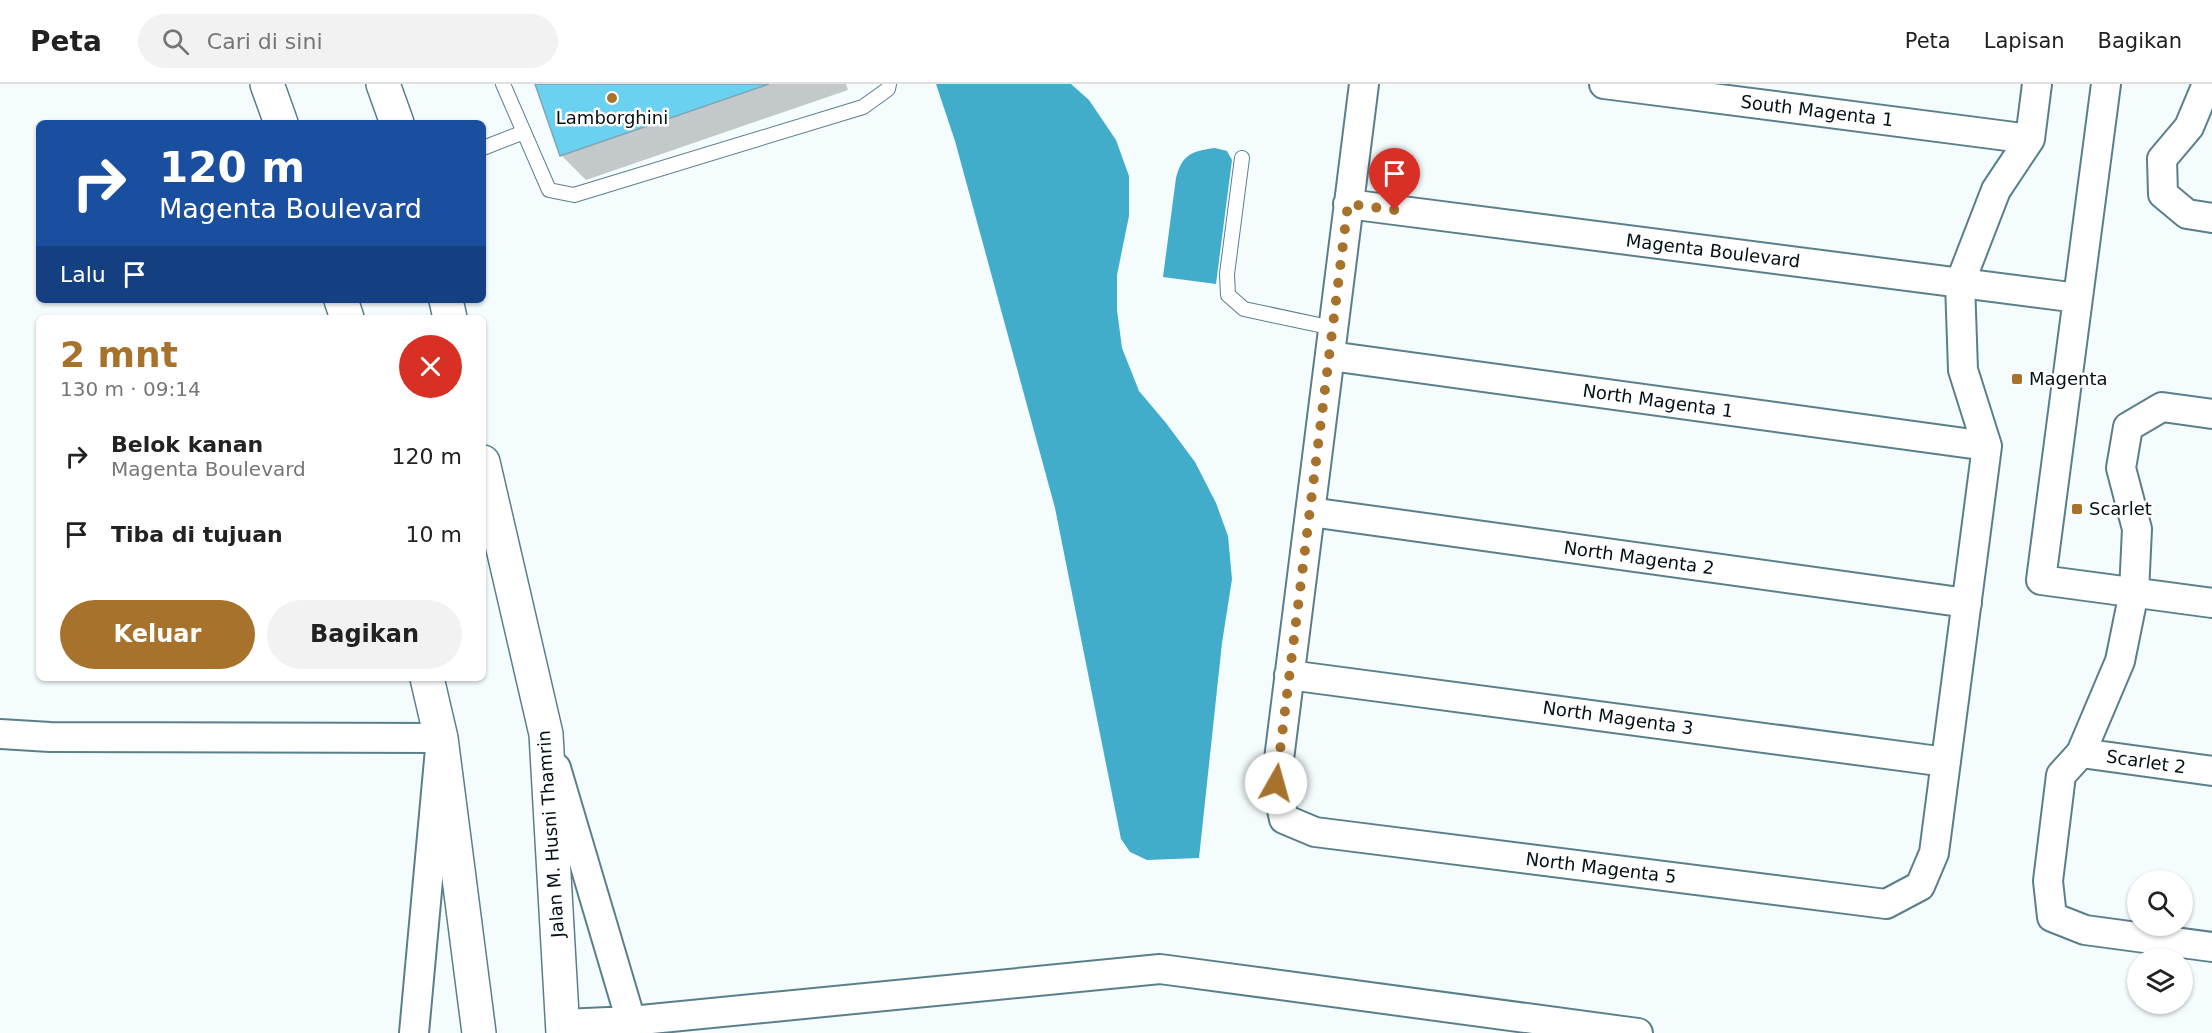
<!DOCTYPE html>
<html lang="id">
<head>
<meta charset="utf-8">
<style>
	:root { --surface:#fff; --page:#f2f2f2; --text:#222; --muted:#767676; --line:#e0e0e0; --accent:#a7722c }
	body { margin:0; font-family:"DejaVu Sans",sans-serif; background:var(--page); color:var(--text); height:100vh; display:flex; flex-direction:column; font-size:22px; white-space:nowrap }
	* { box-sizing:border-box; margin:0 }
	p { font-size:20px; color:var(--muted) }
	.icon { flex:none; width:33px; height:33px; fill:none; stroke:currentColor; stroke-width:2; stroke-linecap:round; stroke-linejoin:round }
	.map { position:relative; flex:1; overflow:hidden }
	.details { position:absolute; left:36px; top:231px; width:450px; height:366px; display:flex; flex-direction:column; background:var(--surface); border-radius:9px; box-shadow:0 2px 4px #0004 }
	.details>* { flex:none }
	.guide { position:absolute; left:36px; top:36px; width:450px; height:183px; border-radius:9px; box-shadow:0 2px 4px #0004; background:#1a4fa0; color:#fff; overflow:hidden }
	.fabs { position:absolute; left:2127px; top:786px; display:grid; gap:12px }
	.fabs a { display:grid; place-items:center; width:66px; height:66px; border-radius:50%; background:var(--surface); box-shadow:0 2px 4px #0004; font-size:30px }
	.pin { position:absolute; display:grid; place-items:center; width:51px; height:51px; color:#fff; margin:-62px -26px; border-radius:50% 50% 50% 0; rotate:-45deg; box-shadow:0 0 6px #0007 }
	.pin .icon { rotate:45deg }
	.me { position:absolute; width:66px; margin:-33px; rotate:7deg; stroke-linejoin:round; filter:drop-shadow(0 0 4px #0008) }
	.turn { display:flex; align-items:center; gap:21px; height:126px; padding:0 24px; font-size:27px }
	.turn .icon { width:78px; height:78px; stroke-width:2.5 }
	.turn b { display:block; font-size:42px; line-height:51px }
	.then { display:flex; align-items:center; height:57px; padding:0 24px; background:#0003; gap:12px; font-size:22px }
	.round { display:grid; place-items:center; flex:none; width:63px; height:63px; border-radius:32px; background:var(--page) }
	.summary { display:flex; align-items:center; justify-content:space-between; height:102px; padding:0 24px }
	h1 { font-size:36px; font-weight:600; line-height:45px; color:var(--accent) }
	.primary-button { display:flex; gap:12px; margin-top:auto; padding:12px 24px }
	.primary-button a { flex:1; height:69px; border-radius:36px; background:var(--accent); color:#fff; font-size:24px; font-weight:600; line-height:69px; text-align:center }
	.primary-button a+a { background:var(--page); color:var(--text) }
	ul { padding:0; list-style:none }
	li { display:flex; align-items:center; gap:18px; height:78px; padding:0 24px }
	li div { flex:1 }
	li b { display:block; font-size:22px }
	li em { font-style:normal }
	header { display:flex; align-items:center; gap:36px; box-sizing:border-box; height:84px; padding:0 30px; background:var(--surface); border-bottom:2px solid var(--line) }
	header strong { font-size:28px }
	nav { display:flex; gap:33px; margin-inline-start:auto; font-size:21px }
	.search { width:420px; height:54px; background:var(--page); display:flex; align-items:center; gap:15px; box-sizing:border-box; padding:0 21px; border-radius:33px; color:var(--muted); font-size:22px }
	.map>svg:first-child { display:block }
</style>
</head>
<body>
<header>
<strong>Peta</strong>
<div class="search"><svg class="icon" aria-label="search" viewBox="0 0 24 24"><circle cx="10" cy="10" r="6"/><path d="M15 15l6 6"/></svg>Cari di sini</div>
<nav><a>Peta</a><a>Lapisan</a><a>Bagikan</a></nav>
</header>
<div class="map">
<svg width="2212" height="949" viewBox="0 0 2212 949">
	<rect width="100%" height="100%" fill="#f4fcfe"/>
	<path fill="#42accb" d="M936 0H1071L1089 16 1116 56 1129 92V132L1117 191V226L1122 264 1139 307 1166 339 1195 378 1216 419 1228 452 1232 495 1222 559 1199 774 1147 776 1130 768 1121 755 1055 424 955 57Z
		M1215 64 1227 67 1232 76 1216 200 1163 193 1176 94C1182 71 1191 67 1215 64Z"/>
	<path fill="#0003" d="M537 0H846L848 6 586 96 561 71Z"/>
	<path fill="#6ad1f1" stroke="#80a6b3" stroke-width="1.5" d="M535 0H769L560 72Z"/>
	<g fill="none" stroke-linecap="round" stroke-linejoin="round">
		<defs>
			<path id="service" d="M503 0 549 106 574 111 863 23 888 5 889 0
				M483 64 524 48
				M1242 74 1227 190 1228 211 1244 225 1333 244"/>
			<path id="minor" d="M1364 0 1276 699 1284 735 1315 748 1886 820 1920 802 1934 769 1987 362 1963 286 1960 199 1996 106 2030 55 2037 0
				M1604 0 2030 55
				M2106 0 2041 496 2212 519
				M2207 0 2189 43 2162 75 2163 110 2187 130 2212 134
				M1348 120 2078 214
				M1330 272 1987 362
				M2212 330 2162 323 2128 343 2121 384 2137 445 2134 508 2120 577 2081 669 2061 691 2048 797 2052 833 2085 846 2212 863
				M1310 428 1967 519
				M1289 591 1946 678
				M0 650 50 653 441 654 414 949
				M2081 669 2212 687
				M556 684 631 937V949
				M563 940 631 937 1160 885 1638 949"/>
			<path id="secondary" d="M267 0 281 39
				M383 0 397 39
				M341 216 347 234
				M446 216 450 234
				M483 378 546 650 563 949
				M427 594 441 654 479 949"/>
		</defs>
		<use href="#service" stroke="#5a7f8b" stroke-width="16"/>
		<use href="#minor" stroke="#5a7f8b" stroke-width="32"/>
		<use href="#secondary" stroke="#5a7f8b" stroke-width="36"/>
		<use href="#service" stroke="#fff" stroke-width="14"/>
		<use href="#minor" stroke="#fff" stroke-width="28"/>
		<use href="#secondary" stroke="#fff" stroke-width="33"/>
	</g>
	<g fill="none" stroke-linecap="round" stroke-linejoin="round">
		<path stroke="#a7722c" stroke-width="10" stroke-dasharray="0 18" d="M1276 699 1348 120 1395 126"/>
	</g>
	<g fill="#a7722c" stroke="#fff" stroke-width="2">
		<circle cx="612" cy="14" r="6"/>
		<rect x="2011" y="289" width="12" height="12" rx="3"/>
		<rect x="2071" y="419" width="12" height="12" rx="3"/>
	</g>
	<g text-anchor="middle" stroke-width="5" stroke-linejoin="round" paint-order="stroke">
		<g font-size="18" fill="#031015" stroke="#fff">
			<text transform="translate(1817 27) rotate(7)" y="6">South Magenta 1</text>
			<text transform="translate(1713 167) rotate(7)" y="6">Magenta Boulevard</text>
			<text transform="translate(1658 317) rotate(8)" y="6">North Magenta 1</text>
			<text transform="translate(1639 474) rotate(8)" y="6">North Magenta 2</text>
			<text transform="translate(1618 634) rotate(8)" y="6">North Magenta 3</text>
			<text transform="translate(2146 678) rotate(8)" y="6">Scarlet 2</text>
			<text transform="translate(551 750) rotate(-94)" y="6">Jalan M. Husni Thamrin</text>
			<text transform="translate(1601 784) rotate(7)" y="6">North Magenta 5</text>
		</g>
		<g font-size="18" fill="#031015" stroke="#fff" text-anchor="start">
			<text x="612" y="40" text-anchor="middle">Lamborghini</text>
			<text x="2029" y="301">Magenta</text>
			<text x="2089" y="431">Scarlet</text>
		</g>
	</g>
</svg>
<div class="fabs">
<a><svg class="icon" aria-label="search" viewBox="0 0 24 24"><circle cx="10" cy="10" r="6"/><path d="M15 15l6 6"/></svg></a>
<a><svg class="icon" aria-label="layers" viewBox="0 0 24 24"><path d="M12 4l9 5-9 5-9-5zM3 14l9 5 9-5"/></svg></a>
</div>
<div class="pin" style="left:1395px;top:126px;background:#d93025"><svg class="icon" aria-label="arrive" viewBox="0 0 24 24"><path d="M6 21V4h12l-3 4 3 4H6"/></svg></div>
<svg class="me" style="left:1276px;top:699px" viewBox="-20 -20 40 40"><circle r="19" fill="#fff"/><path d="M0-13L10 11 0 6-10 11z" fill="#a7722c"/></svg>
<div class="guide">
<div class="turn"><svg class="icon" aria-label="right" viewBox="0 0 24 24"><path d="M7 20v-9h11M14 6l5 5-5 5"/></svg><div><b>120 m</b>Magenta Boulevard</div></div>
<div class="then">Lalu<svg class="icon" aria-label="arrive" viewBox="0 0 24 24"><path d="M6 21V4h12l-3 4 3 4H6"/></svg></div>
</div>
<section class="details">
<div class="summary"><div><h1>2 mnt</h1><p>130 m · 09:14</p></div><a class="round" style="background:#d93025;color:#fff"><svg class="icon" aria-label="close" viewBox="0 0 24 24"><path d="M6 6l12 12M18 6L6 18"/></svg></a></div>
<ul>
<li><svg class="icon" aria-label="right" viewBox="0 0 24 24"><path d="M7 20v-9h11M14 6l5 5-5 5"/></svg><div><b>Belok kanan</b><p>Magenta Boulevard</p></div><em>120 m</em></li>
<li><svg class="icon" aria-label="arrive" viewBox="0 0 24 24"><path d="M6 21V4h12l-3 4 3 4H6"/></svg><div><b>Tiba di tujuan</b></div><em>10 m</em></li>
</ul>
<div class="primary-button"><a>Keluar</a><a>Bagikan</a></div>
</section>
</div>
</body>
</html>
